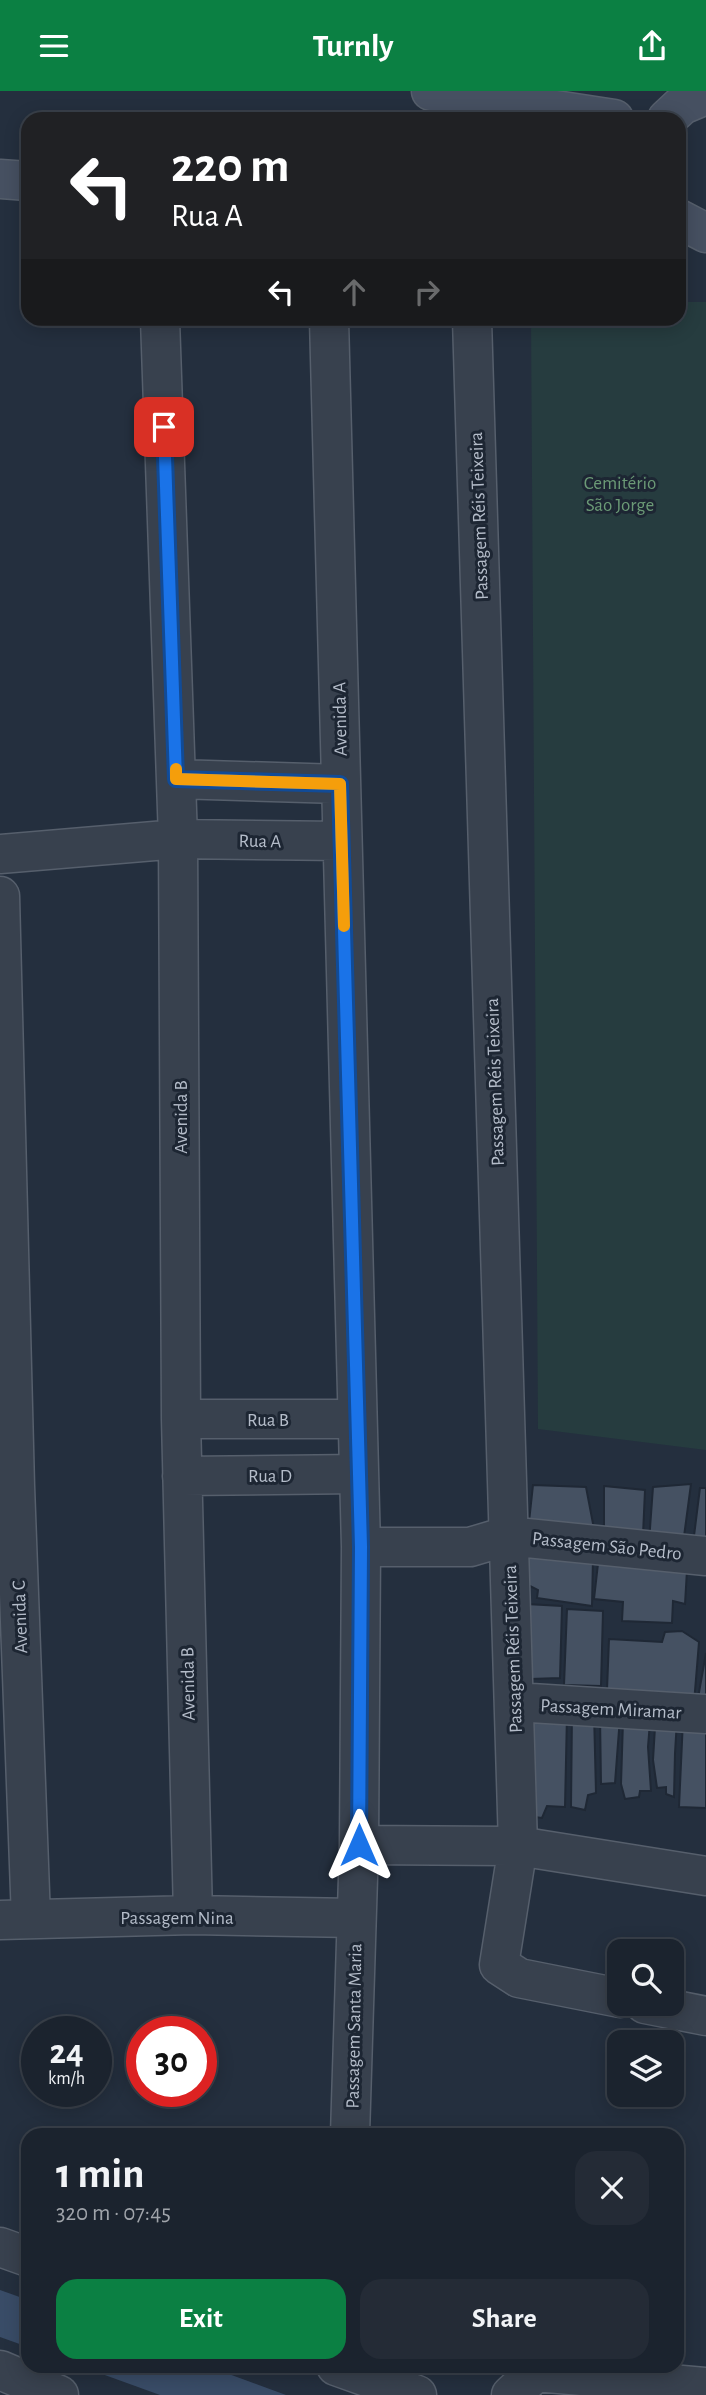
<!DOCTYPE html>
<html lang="en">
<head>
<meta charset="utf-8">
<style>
	:root { --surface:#1b232e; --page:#242b36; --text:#f1f3f6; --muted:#a0a4aa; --line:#39404a; --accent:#0b8043 }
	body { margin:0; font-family:"Alegreya Sans",sans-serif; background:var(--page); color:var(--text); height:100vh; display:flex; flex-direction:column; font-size:26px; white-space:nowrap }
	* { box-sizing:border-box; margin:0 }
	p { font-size:23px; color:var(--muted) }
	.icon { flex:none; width:38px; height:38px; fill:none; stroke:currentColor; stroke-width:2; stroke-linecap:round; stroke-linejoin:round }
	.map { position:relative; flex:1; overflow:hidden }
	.sheet { position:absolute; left:21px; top:2037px; width:663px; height:245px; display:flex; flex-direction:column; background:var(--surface); border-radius:21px; box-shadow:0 4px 18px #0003,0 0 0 2px var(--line) }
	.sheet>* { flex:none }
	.guide { position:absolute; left:21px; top:21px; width:665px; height:214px; border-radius:21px; box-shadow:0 4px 18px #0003,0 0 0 2px var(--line); background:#202124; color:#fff; overflow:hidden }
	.buttons { position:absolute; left:607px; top:1848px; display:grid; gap:14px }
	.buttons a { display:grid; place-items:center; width:77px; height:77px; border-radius:14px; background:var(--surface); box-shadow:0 4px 18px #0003,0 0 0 2px var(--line); font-size:35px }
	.speed { position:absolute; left:21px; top:1925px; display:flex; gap:14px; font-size:35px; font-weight:700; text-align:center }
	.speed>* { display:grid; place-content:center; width:91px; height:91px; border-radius:50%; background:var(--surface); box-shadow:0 4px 18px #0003,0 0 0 2px var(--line); line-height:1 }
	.speed small { font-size:18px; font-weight:400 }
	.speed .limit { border:10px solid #d22; background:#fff; color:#111 }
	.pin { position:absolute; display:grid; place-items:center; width:60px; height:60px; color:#fff; margin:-30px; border-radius:14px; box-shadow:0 4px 10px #0006 }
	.me { position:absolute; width:77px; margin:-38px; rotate:0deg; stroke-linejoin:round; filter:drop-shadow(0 0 5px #0008) }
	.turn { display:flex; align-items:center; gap:24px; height:147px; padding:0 35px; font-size:32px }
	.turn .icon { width:91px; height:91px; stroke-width:2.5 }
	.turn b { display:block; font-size:49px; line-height:60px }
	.lanes { display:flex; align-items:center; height:66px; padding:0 35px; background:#0003; justify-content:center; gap:35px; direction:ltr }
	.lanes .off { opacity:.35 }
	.round { display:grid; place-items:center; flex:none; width:74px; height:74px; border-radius:21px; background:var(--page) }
	.summary { display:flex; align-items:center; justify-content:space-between; height:119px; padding:0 35px }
	h1 { font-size:42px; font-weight:700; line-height:52px }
	.action { display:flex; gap:14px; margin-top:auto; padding:14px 35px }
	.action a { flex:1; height:80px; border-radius:21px; background:var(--accent); color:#fff; font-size:28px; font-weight:700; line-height:80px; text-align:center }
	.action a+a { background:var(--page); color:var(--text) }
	header { display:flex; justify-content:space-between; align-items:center; height:91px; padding:0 35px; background:var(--accent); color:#fff; font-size:32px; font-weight:700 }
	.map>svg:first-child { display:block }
</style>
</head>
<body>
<header><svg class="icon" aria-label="menu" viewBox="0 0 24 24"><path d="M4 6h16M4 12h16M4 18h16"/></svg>Turnly<svg class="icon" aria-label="share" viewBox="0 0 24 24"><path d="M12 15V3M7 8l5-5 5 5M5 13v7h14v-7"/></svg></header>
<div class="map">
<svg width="706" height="2304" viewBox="0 0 706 2304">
	<rect width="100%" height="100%" fill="#242f3e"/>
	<path fill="#263c3f" d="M679 211H706V1359L538 1338 531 228H679Z"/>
	<path fill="#394c67" d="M0 2199 28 2209V2256L0 2246Z
		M80 2275H207L286 2304H160Z"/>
	<path fill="#455162" stroke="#1f2835" stroke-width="2" d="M691 1393 683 1453 649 1451 653 1396Z
		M533 1394 586 1396 595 1443 529 1431Z
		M604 1395 645 1399 643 1444 604 1440Z
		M700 1397H706V1454L693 1453Z
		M528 1463 593 1466 592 1515 537 1507 538 1499 528 1494Z
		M599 1464 687 1479 685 1513 673 1510 672 1532 622 1530 623 1511 594 1508Z
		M526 1513 562 1515 560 1587 530 1588Z
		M567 1518 603 1520 601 1595 564 1594Z
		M682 1540 699 1551 694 1612 607 1599 609 1548 662 1551 665 1541Z
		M706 1562V1609L698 1607Z
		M524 1619 567 1623 565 1716 547 1715 542 1727 527 1725Z
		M572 1620 594 1621 596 1702 588 1704 585 1719 571 1716Z
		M600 1625 620 1626 615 1692 601 1693Z
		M677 1629 675 1662 674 1706 666 1703V1696L657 1697 653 1669 655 1636Z
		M683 1629 706 1632V1717L679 1716Z
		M623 1630 650 1631 648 1656 651 1700H640L639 1706 625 1708 621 1693Z"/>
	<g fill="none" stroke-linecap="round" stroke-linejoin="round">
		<defs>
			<path id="street" d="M160 228 178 748 181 1328 193 1824
				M329 228 361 1456 359 1754 350 2044
				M472 228 518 1755 499 1874 519 1887 620 1907
				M176 688 340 693
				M0 763 178 748 342 750
				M0 805 15 1395 31 1828
				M181 1328H355
				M182 1385 358 1383
				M361 1456H470L507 1445 706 1465
				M515 1611 706 1623
				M359 1754 518 1755 706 1785
				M0 1829 193 1824 355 1827
				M645 1913 706 1925
				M0 2156 28 2166
				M336 2275 417 2304
				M0 2279 59 2304
				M511 2304 536 2281 706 2296"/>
			<path id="secondary" d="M431 0 614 28
				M667 28 682 14 706 4
				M0 88 28 90
				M679 128 706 142"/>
		</defs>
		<use href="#street" stroke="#565f6c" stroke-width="41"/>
		<use href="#secondary" stroke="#565f6c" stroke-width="41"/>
		<use href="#street" stroke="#38414e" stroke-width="38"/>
		<use href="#secondary" stroke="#465061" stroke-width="38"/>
	</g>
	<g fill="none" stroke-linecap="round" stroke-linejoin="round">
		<defs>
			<path id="route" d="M164 336 176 688 340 693 361 1456 359 1754"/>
		</defs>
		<use href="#route" stroke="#114b97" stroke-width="18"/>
		<use href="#route" stroke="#1a73e8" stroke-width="12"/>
		<path stroke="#f59e0b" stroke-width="12" d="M176 678V688L340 693 344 835"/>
	</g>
	<g text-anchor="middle" stroke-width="6" stroke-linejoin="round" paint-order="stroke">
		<g font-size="19" fill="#6b9a76" stroke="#1d2633">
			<text x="620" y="398">Cemitério<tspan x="620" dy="22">São Jorge</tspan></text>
		</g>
		<g font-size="19" fill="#b4bcc9" stroke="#1d2633">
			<text transform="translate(478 425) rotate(-92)" y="7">Passagem Réis Teixeira</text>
			<text transform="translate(339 628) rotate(-91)" y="7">Avenida A</text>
			<text transform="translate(260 749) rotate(1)" y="7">Rua A</text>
			<text transform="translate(494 991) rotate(-92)" y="7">Passagem Réis Teixeira</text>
			<text transform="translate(180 1026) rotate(-90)" y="7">Avenida B</text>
			<text x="268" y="1335">Rua B</text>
			<text x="270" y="1391">Rua D</text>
			<text transform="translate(607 1454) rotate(6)" y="7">Passagem São Pedro</text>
			<text transform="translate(19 1526) rotate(-92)" y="7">Avenida C</text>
			<text transform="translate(512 1558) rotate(-92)" y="7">Passagem Réis Teixeira</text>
			<text transform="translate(187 1593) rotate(-91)" y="7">Avenida B</text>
			<text transform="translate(611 1617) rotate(3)" y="7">Passagem Miramar</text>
			<text x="177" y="1833">Passagem Nina</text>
			<text transform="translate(353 1935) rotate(-89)" y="7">Passagem Santa Maria</text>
		</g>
	</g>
</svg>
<div class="buttons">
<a><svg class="icon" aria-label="search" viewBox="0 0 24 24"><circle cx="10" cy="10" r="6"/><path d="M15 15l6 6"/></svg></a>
<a><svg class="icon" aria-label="layers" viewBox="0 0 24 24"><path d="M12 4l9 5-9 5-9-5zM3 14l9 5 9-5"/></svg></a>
</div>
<div class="speed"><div>24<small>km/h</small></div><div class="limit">30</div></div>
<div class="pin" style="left:164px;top:336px;background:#d93025"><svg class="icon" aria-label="arrive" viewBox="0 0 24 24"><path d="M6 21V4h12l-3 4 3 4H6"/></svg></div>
<svg class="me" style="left:359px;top:1754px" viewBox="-20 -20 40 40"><path d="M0-17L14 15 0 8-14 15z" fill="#1a73e8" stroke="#fff" stroke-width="4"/></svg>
<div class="guide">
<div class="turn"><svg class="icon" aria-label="left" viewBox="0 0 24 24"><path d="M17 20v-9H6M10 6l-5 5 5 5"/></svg><div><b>220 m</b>Rua A</div></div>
<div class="lanes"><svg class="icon" aria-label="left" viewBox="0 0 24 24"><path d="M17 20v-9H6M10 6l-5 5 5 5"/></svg><svg class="icon off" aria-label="ahead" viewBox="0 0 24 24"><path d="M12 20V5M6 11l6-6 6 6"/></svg><svg class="icon off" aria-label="right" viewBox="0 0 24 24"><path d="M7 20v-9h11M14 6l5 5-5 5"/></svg></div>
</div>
<section class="sheet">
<div class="summary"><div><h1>1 min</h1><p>320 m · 07:45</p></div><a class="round"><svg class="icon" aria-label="close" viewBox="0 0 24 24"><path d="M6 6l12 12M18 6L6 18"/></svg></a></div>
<div class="action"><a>Exit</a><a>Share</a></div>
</section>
</div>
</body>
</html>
